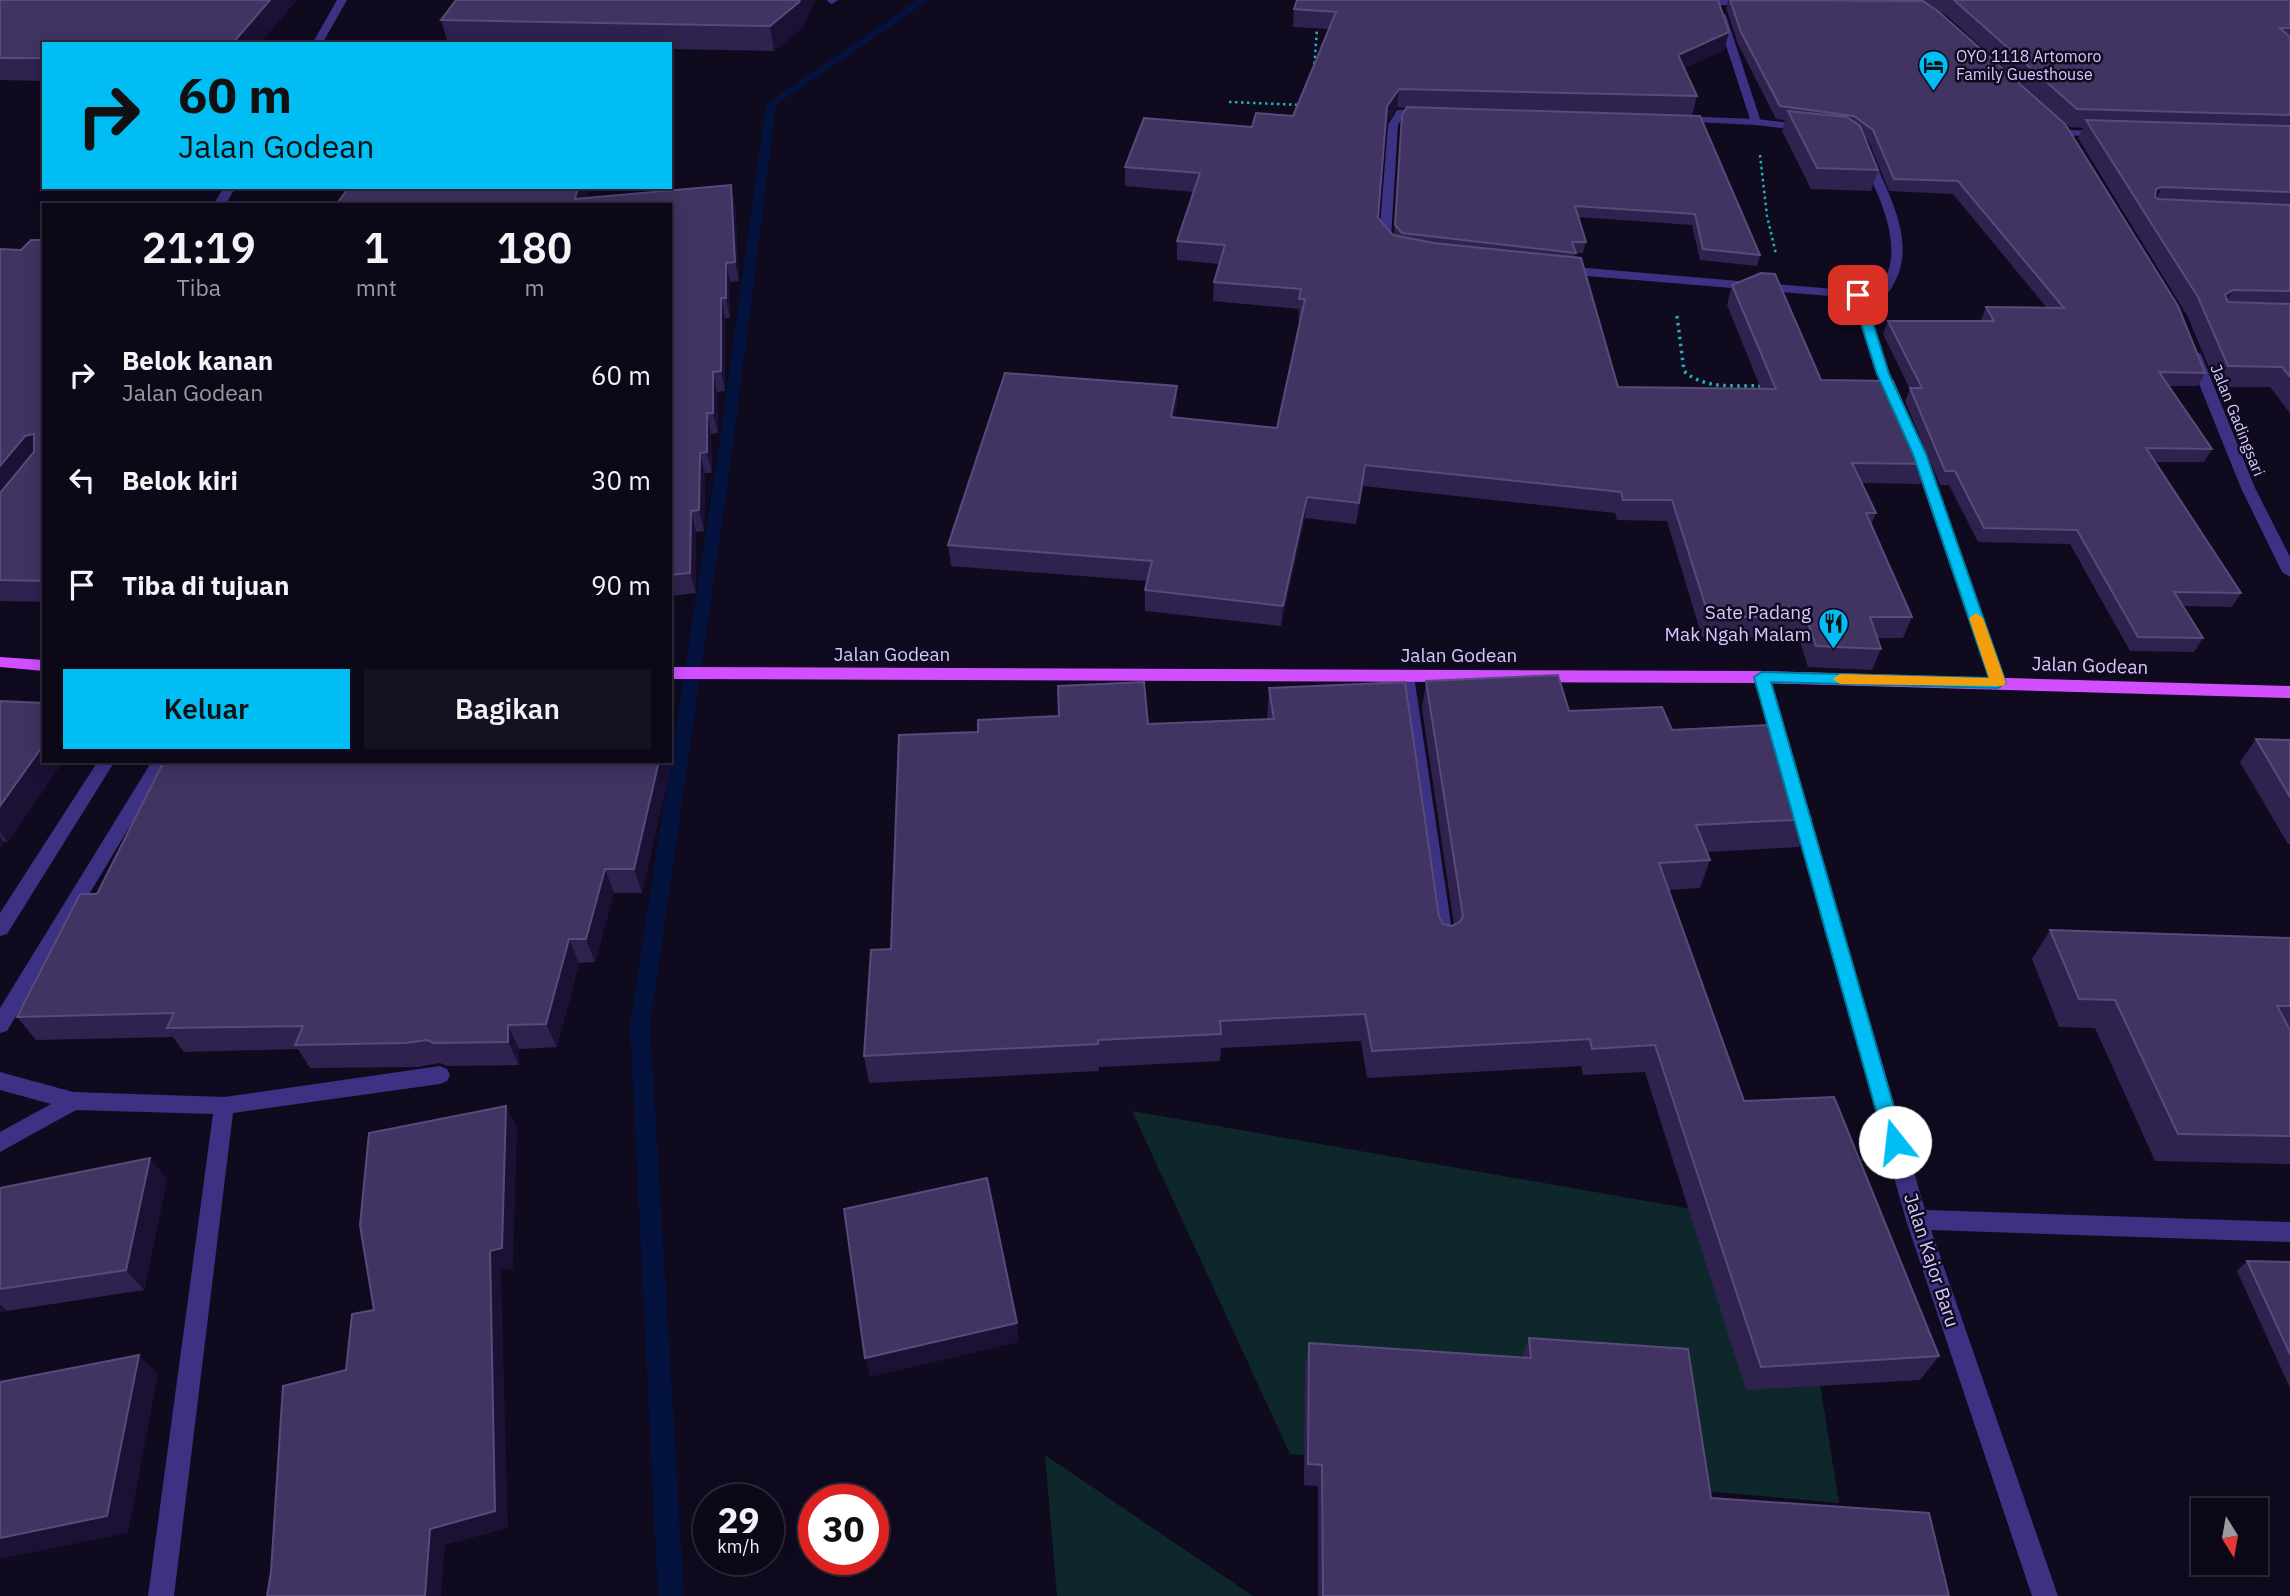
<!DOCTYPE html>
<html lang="id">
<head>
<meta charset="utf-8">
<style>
	:root { --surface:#0c0817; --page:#151120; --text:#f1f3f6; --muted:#9a9aa1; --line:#2c2936; --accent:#00bef3 }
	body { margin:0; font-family:"IBM Plex Sans",sans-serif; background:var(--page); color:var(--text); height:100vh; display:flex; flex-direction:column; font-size:26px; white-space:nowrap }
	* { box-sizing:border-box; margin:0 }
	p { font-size:23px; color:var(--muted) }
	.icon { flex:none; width:38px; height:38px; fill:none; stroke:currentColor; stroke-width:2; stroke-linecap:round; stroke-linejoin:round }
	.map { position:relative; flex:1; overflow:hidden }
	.details { position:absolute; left:42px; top:203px; width:630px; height:560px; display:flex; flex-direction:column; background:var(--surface); border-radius:0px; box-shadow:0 4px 18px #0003,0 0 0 2px var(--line) }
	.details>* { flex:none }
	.hud { position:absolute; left:42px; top:42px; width:630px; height:147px; border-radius:0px; box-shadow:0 4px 18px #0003,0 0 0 2px var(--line); background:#00bef3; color:#111; overflow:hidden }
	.needle { width:46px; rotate:169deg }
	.fabs { position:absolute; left:2191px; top:1498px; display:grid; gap:14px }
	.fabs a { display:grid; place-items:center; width:77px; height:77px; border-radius:0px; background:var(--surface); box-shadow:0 4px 18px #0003,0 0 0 2px var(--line); font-size:35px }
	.speed { position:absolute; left:693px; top:1484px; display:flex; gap:14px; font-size:35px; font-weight:700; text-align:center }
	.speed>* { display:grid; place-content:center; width:91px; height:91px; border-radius:50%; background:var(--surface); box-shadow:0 4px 18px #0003,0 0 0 2px var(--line); line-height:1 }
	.speed small { font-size:18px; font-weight:400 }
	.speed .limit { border:10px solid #d22; background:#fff; color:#111 }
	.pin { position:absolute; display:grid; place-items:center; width:60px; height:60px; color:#fff; margin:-30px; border-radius:14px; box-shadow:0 4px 10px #0006 }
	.me { position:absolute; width:77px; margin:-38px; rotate:344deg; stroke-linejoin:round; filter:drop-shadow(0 0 5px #0008) }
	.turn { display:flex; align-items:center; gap:24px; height:147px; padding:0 21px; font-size:32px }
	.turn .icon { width:91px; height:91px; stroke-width:2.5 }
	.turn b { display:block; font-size:49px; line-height:60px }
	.eta { display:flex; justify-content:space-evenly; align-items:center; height:119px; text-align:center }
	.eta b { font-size:42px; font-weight:600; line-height:49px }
	.button { display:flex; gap:14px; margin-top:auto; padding:14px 21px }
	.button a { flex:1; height:80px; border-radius:0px; background:var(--accent); color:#111; font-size:28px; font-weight:600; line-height:80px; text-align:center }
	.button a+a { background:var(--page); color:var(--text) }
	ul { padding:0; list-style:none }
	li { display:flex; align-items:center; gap:21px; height:105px; padding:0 21px }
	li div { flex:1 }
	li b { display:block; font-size:26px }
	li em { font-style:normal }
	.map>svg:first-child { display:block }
</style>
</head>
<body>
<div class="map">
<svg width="2290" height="1596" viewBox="0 0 2290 1596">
	<rect width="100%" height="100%" fill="#100a1f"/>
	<path fill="#0d272a" d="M1132 1111 1795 1227 1839 1503 1290 1454Z
		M1045 1455 1253 1596H1057Z"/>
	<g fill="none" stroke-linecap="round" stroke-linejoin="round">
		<path fill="#04133e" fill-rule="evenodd" d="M918 0H929L776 105 732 453 650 1025 684 1596H658L630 1025 718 453 766 104Z"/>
		<path stroke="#22b1ba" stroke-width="2.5" stroke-dasharray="2.5 3.5" stroke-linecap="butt" d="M1314 70 1317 29
			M1229 102 1302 105
			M1760 155 1767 216 1776 254"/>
		<path stroke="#22b1ba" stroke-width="3.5" stroke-dasharray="2.5 4.5" stroke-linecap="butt" d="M1677 316 1684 371C1704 390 1738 385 1763 386"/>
		<path fill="#3d3183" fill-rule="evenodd" d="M838 0 832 4 827 1 828 0Z
			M1650 0H1748L1755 3 1750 6 1655 3Z
			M1721 12 1726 15 1761 122 1760 124 1751 122 1716 15Z
			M2066 130 2105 131 2111 134 2105 137 2062 135 2060 133Z"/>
		<path fill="#3d3183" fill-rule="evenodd" d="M337 0H347L322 44H312Z
			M1397 110 1426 109 1431 112 1426 115H1404L1398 125 1391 238 1397 246 1391 250 1387 249 1379 238 1388 125Z
			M1678 116 1756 119 1807 125 1812 128 1807 131 1756 125 1674 121V117Z
			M1863 155 1873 157C1891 201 1920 247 1889 292L1865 297 1890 374 1903 402 1901 405H1891L1876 374 1853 298 1563 274 1557 270 1563 266 1858 291 1881 286C1907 247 1878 195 1861 157Z
			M224 187H236L225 205H213Z
			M2194 350 2201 354 2255 488 2290 557V577L2282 572 2241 488 2187 354Z
			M1917 445 1924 449 2006 683 2004 687H1992L1990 683 1910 449Z
			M1406 670 1414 676 1454 944 1452 949 1445 951 1438 949 1436 944 1398 676Z
			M1762 671 1770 677 1925 1210 2290 1222V1242L1931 1230 2058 1596H2032L1906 1220 1754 677Z
			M98 761H115L7 934 0 936V913Z
			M152 761H169L7 1031 0 1033V1008Z
			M440 1066 447 1069 450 1075 447 1081 440 1084 233 1113 174 1596H148L213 1114 76 1110 0 1152V1132L51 1104 0 1090V1072L73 1092 224 1097Z"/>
		<path fill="#d24fff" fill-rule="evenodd" d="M0 657 44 660V671L0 667Z
			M670 667 1762 671 2290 686V698L1762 683 670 679Z"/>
	</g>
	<path fill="#2f224f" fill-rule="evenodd" d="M0 0 44 44V81L0 80Z
		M456 0H815L803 27 774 51 670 49V44H448L441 20Z
		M1728 0H1904L2205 373 2198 386H2169L2212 449 2204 462H2155L2241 593 2232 607 2183 606 2203 638 2194 652 2130 651 2070 544 1978 542 1949 485H1940L1905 401 1910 389 1883 334 1888 321 1981 320 1986 307 2047 308 1953 194 1889 191 1869 142 1866 139 1878 170 1871 191 1811 189 1782 131 1785 120 1776 119 1738 44 1726 8Z
		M1922 0H2290V413L2270 387H2217L2188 317 2078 138 2083 128 2070 127 1947 16Z
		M1294 9 1729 32 1724 50 1684 68 1697 96 1692 115 1494 110 1700 116 1760 255 1757 266 1700 260 1692 225 1578 217 1586 242 1583 253H1575V258L1618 387 1761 389 1727 305 1732 285 1821 380 1928 464 1920 484 1862 483 1876 513 1871 525 1912 617 1903 638H1877L1881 649 1872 670 1808 667 1799 638 1702 637 1667 521 1617 520 1615 513 1363 486 1356 524 1305 518 1281 626 1145 611V590L1147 581 951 566 948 545 1177 386V406L1174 417 1277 428 1301 319H1298L1299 309 1213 301 1214 282 1219 264 1177 260V241L1194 192 1125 186V167L1252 127 1293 116 1329 29 1293 27ZM1397 107 1406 108 1402 115 1401 126 1394 235 1378 218 1386 124Z
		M349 187H589L586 198 735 204 739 281 730 282V318H725V391L717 392 718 433 711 434 712 473H705L704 531 696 532V593L670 596V205Z
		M44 240V602L0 601V249L21 250Z
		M1426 681 1569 711 1672 730 1811 819 1799 847 1707 852 1710 860 1700 888 1668 890 1744 1101 1939 1356 1920 1380 1746 1390 1645 1072 1583 1075 1581 1066 1367 1078 1361 1041 1221 1048 1220 1061 1099 1067V1071L869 1083 864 1056 891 949 978 732 1267 719 1269 688 1439 917 1443 924 1452 926 1454 925 1422 709Z
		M0 701 44 761H63L8 842H4L0 848Z
		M2256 739 2290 740V844H2288L2240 762Z
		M164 761H668L670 768 642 893H614L595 962 579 963 557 1047 519 1049V1065L447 1066 440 1063 418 1067 310 1068 298 1049 184 1052 173 1037 36 1040 17 1017 97 894Z
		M2050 930 2290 938V1164L2155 1161 2095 1028 2059 1027 2032 959Z
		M167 1179 144 1290 0 1312V1188Z
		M2247 1261 2290 1262V1388L2237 1271Z
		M1529 1338 1711 1498 1949 1596H1318V1486L1304 1485 1305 1366 1309 1343 1522 1357Z"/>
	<path fill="#1b1134" d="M270 0H297L260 44H232Z
		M800 0H815L803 27 774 51 770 26Z
		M1729 32 1724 50 1674 73 1678 55Z
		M1399 89 1397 107 1385 125 1387 106Z
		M731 185 735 204 739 281 735 262Z
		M578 187H589L584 205 575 199Z
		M2162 187 2153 206 2156 189Z
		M726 263 730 282V318L726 298Z
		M2233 290 2223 309 2225 295Z
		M721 298 725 318V391L721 371Z
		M713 372 717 392 718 433 713 413Z
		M1177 386V406L1170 437 1171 417Z
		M707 413 711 434 712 473 707 452Z
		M34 434 44 452 0 503V466L25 436Z
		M700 453 705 473 704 531 699 510Z
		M1365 465 1363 486 1356 524 1359 503Z
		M1307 497 1305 518 1281 626 1283 606Z
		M691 511 696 532V593L690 573Z
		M44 744V761H63L8 842 0 832V806Z
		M659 761H668L670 768 642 893 634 869Z
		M0 836 4 842 0 848Z
		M605 869 614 893 595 962 586 939Z
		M569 939 579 963 557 1047 546 1024Z
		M508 1025 519 1049V1065L508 1042Z
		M506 1106 517 1127 513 1268 501 1271 508 1528 445 1545 441 1596H425L430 1529 490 1251Z
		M150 1158 167 1179 144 1290 126 1270Z
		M0 1304 7 1311 0 1312Z
		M1017 1323 1019 1342 870 1377 865 1358Z
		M139 1355 158 1374 128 1533 0 1559V1538Z"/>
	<path fill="#413362" stroke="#584b7b" stroke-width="2" d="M0 0H270L232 44H44V58H0Z
		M456 0H800L799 2 770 26 441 20Z
		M1297 0H1718L1729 32 1678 55 1697 96 1399 89 1387 106 1378 218 1393 235 1434 243 1581 258 1618 387 1776 389 1732 285 1761 273 1775 274 1821 380 1893 381 1928 464 1852 463 1876 513H1866L1912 617H1870L1881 649 1816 646 1806 617H1709L1672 500H1623L1621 492 1365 465 1359 503 1307 497 1283 606 1145 590 1152 561 948 545 1005 373 1177 386 1171 417 1277 428 1305 299H1299L1301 289 1214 282 1225 245 1177 241 1200 173 1125 167 1144 118 1252 127 1256 113 1293 116 1336 12 1294 9Z
		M1730 0 1923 1 1939 12 2065 124 2178 306 2205 373 2159 372 2212 449 2146 448 2241 593 2174 592 2203 638 2138 637 2077 530 1984 528 1955 471H1945L1910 388H1922L1888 321H1994L1986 307 2064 308 1958 181 1894 179 1873 130 1854 116 1780 106 1741 32Z
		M1954 0H2290V28H2280L2290 37V115L2077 109Z
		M1407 107 1700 116 1760 255 1703 249 1695 214 1575 206 1586 242H1572L1576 253 1402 233 1395 225 1402 115Z
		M1788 111 1847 117 1860 126 1878 170 1817 168Z
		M2086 120 2290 126V192L2162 187 2156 189 2155 197 2158 199 2290 205V291L2233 290 2225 295 2228 302 2290 304V377L2282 367 2228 366 2198 297Z
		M731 185 735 262 726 263V298H721V371L713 372V413H707V452L700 453 699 510 691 511 690 573 670 575V205H336L349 187H578L575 199Z
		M31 240H44V581L0 580V493L34 452V434L25 436 0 466V249L21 250Z
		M1558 675 1569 711 1662 707 1672 730 1769 725 1811 819 1696 825 1710 860 1659 863 1744 1101 1834 1097 1939 1356 1761 1367 1655 1045 1592 1049 1590 1039 1372 1051 1365 1014 1220 1021 1221 1034 1098 1040V1044L864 1056 871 950 891 949 899 735 978 732V720L1059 716 1058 686 1144 682 1148 724 1274 719 1269 688 1405 682 1439 917 1443 924 1452 926 1460 922 1463 916 1426 681Z
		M0 701 44 703V744L0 806Z
		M2256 739 2290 740V797Z
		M164 761H659L634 869H605L586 939H569L546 1024 508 1025V1042L434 1043 427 1040 405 1043 295 1045 303 1026 167 1028 174 1013 17 1017 80 894H97Z
		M2050 930 2290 938V1006H2277L2290 1030V1136L2178 1134 2115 1000 2079 999Z
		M506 1106 502 1248 490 1251 495 1511 430 1529 425 1596H267L271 1572 283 1386 346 1370 352 1314 374 1310 360 1225 369 1133Z
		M150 1158 126 1270 0 1289V1188Z
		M987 1178 1017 1323 865 1358 844 1209Z
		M2247 1261 2290 1262V1354Z
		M1529 1338 1688 1349 1711 1498 1929 1513 1949 1596H1323L1322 1465 1308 1464 1309 1343 1531 1358Z
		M139 1355 107 1516 0 1538V1382Z"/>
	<path fill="#00bef3" stroke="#007c9e" stroke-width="2" d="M1858 291 1864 295 1889 374 1926 454 2006 683 1998 688 1771 682 1904 1142 1901 1148 1895 1150 1888 1148 1885 1142 1754 677 1762 672 1989 678 1913 454 1877 374 1852 295Z"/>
	<path fill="#f59e0b" d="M1976 613 1983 618 2006 683 2003 686 1840 684 1833 679 1840 674 1989 678 1969 618Z"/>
	<defs>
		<symbol id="hotel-pin" viewBox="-11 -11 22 30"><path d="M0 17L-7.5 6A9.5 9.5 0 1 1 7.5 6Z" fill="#00bef3" stroke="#100a1f"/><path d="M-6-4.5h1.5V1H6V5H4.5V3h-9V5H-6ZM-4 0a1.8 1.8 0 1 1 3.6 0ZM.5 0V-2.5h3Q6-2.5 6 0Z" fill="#111"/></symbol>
		<symbol id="restaurant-pin" viewBox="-11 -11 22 30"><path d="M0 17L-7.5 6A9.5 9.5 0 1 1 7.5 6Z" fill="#00bef3" stroke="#100a1f"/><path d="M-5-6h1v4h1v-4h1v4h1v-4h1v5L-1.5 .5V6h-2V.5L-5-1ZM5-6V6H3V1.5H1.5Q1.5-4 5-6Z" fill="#111"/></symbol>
	</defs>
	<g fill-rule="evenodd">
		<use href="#hotel-pin" x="1916" y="48" width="35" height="47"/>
		<use href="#restaurant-pin" x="1816" y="606" width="35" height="47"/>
	</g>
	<g text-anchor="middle" stroke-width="5" stroke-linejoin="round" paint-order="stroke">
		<g font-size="16" fill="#d5c8ff" stroke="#100a1f" text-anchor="start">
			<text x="1956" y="62">OYO 1118 Artomoro<tspan x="1956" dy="18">Family Guesthouse</tspan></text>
		</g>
		<g font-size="16" fill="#d5c8ff" stroke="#100a1f">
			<text transform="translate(2238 420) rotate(68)" y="6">Jalan Gadingsari</text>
		</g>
		<g font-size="19" fill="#d5c8ff" stroke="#100a1f" text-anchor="end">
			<text x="1811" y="619">Sate Padang<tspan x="1811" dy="22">Mak Ngah Malam</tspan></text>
		</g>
		<g font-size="19" fill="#d5c8ff" stroke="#100a1f">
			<text x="892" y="661">Jalan Godean</text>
			<text x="1459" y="662">Jalan Godean</text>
			<text transform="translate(2090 665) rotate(2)" y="7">Jalan Godean</text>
			<text transform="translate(1932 1260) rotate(72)" y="7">Jalan Kajor Baru</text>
		</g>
	</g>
</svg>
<div class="fabs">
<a><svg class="needle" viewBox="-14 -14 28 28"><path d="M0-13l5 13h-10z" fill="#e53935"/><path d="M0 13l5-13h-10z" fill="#9a9aa1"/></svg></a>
</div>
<div class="speed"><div>29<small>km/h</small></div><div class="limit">30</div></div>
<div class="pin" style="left:1858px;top:295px;background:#d93025"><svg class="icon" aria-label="arrive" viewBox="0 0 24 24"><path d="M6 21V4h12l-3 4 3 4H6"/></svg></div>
<svg class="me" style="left:1895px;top:1142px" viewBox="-20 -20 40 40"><circle r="19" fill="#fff"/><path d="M0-13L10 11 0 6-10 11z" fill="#00bef3"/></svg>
<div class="hud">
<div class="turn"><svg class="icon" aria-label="right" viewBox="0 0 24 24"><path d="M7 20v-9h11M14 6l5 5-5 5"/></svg><div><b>60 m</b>Jalan Godean</div></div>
</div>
<section class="details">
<div class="eta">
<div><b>21:19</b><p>Tiba</p></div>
<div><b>1</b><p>mnt</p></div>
<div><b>180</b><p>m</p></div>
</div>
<ul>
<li><svg class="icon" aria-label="right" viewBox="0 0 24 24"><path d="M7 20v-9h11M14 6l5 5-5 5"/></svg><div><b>Belok kanan</b><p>Jalan Godean</p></div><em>60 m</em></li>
<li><svg class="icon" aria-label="left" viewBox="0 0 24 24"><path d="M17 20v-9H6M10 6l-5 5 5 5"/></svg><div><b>Belok kiri</b></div><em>30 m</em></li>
<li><svg class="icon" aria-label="arrive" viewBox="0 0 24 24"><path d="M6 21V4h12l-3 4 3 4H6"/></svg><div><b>Tiba di tujuan</b></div><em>90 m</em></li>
</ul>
<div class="button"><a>Keluar</a><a>Bagikan</a></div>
</section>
</div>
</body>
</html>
